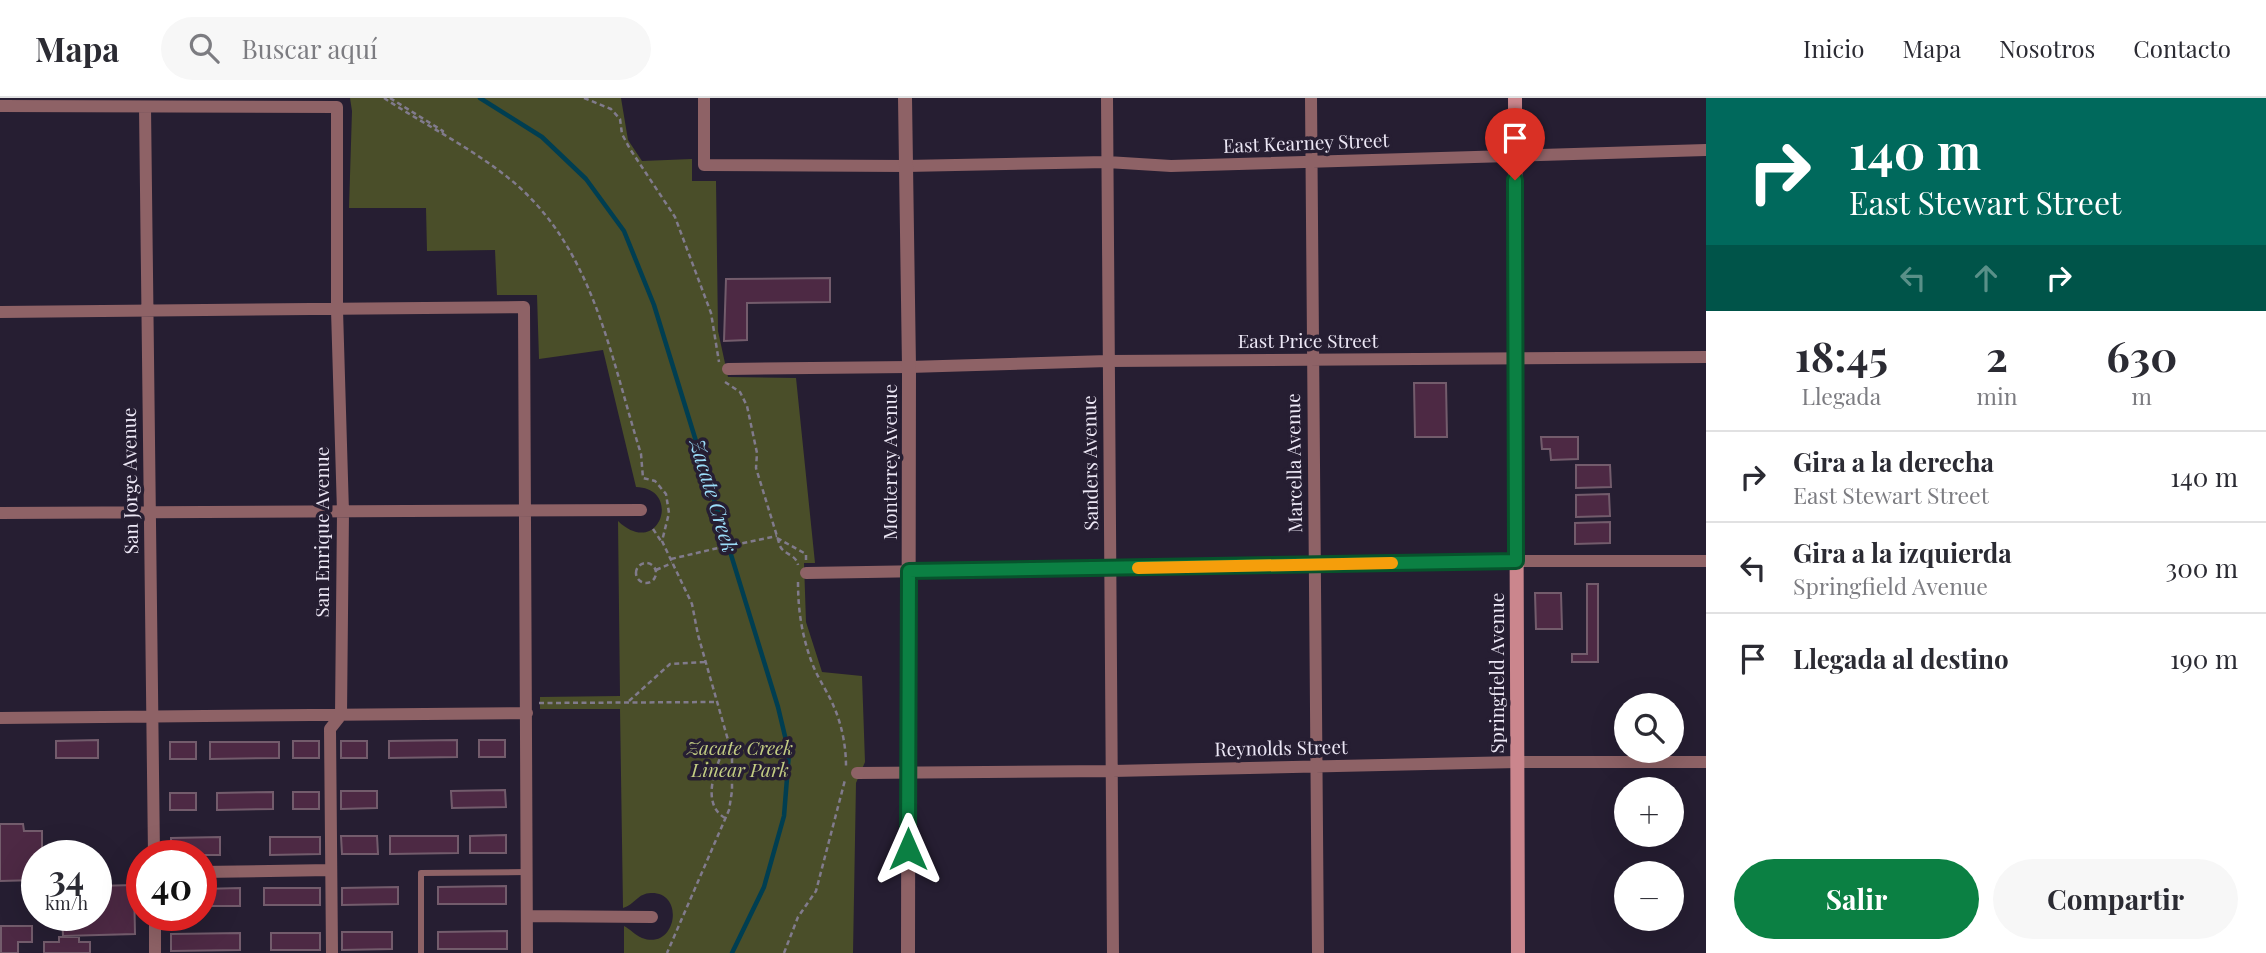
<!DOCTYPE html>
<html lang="es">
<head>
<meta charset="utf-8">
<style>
	:root { --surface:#fff; --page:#f7f7f7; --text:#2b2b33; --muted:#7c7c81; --line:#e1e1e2; --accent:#0b8043 }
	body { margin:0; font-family:"Playfair Display",serif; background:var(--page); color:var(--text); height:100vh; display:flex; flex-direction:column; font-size:26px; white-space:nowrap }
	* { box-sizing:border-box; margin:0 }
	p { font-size:23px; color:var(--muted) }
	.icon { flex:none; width:38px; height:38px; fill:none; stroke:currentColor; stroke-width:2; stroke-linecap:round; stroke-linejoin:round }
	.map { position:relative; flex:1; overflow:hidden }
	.sheet { display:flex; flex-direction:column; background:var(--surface); width:560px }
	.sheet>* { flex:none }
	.guide { background:#00695c; color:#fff; overflow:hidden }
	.controls { position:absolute; left:1614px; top:595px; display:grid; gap:14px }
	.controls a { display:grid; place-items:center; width:70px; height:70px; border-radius:50%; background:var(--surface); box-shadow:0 7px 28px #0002; font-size:35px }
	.speed { position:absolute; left:21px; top:742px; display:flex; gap:14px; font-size:35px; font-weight:700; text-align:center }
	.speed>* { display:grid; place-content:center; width:91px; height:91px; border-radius:50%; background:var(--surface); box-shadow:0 7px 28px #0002; line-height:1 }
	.speed small { font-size:18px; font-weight:400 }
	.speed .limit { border:10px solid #d22; background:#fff; color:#111 }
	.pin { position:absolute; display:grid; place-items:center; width:60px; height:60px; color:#fff; margin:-72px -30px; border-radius:50% 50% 50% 0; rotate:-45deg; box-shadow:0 0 7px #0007 }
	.pin .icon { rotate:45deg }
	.me { position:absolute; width:77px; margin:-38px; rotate:0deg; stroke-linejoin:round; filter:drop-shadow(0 0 5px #0008) }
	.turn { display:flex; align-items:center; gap:24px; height:147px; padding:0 28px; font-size:32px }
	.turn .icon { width:91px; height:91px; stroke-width:2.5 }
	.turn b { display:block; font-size:49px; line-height:60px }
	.lanes { display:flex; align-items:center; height:66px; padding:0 28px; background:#0003; justify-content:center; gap:35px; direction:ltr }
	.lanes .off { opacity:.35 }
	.eta { display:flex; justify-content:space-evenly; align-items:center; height:119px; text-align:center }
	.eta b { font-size:42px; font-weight:700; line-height:49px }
	.action { display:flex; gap:14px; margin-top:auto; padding:14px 28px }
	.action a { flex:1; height:80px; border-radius:42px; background:var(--accent); color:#fff; font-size:28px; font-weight:700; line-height:80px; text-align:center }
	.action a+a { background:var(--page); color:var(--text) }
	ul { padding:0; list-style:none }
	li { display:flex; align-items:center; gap:21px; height:91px; padding:0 28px; border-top:2px solid var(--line) }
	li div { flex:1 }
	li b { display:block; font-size:26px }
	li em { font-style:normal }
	header { display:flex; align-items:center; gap:42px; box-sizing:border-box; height:98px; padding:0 35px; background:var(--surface); border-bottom:2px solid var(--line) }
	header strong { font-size:33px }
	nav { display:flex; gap:38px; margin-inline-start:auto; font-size:24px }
	.search { width:490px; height:63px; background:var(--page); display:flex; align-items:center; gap:18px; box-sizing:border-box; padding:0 24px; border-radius:38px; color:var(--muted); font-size:26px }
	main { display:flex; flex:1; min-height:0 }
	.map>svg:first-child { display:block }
</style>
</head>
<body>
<header>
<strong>Mapa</strong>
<div class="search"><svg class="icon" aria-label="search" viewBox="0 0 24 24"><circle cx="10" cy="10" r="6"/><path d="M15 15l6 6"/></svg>Buscar aquí</div>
<nav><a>Inicio</a><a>Mapa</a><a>Nosotros</a><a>Contacto</a></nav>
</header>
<main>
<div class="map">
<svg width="1706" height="855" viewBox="0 0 1706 855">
	<rect width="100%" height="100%" fill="#261e32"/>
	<path fill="#4a4e29" d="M350 0H621L628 42 642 63 692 61V83H716L718 233 728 279 796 280 815 465H804L806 524 822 574 862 578 865 664 856 685 853 855H624V828C630 831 635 837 642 840 676 853 686 794 651 795 638 795 634 807 623 810L620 611H540V599L620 598 618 423C659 462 683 390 636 389L603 252 539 261 537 197H497L495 152 427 153 426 110H349L352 13Z"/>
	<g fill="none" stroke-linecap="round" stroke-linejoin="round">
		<path stroke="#003e51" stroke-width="4.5" d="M480 0 542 39 586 81 624 133 654 207 778 609 789 655 784 718 764 789 732 855"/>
	</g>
	<path fill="#4d2944" stroke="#735c6c" stroke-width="2" d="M830 180V204L747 205V242L724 243 726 181Z
		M1414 285H1446L1447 339H1415Z
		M1541 339H1578V361L1551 362 1550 351H1542Z
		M1576 367H1610L1611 389 1576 390Z
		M1609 396 1610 418 1576 419V397Z
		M1610 424V445L1575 446V425Z
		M1587 486H1598V564H1572V556H1587Z
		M1535 495H1561L1562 531H1536Z
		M98 642V660H56V643Z
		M457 642V659L389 660V643Z
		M479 642H505V659H479Z
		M293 643H319V660H293Z
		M341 643H367V660H341Z
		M170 644H196V661H170Z
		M210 644H279V660L210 661Z
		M505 692 506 709 452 710 451 693Z
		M341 693H377V710L341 711Z
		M273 694V711L217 712V695Z
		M293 694H319V711H293Z
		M170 695H196V712H170Z
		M0 726H23L24 733H42V758H37V782L0 783Z
		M506 737V755H470V738Z
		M341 738H377L378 756H342Z
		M390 738H458V755L390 756Z
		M220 739V757H171V740Z
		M270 739H320V756L270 757Z
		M134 787 135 836 63 838 62 817H96V788Z
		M506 788V806H438V789Z
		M398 789V806L342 807V790Z
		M240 790V808H201V791Z
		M264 790H320V807H264Z
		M1 828H32V844H18V855H1Z
		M507 833V851H438V834Z
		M342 834H392V851L342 852Z
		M240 835V852L171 853V836Z
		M271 835H320V852H271Z
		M59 839H79V844H90V855H44V844H59Z"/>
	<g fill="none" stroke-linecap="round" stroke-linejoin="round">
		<path stroke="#817b8c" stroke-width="2.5" stroke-dasharray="5 3.5" stroke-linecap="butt" d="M384 0C428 29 478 53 518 88 595 157 611 261 641 356L643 380 655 383 666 396 669 415 662 443 692 506 698 537 732 656V693L729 712 667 855
			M390 0 443 33 441 37
			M584 0 611 11 620 21 622 36 630 51 675 119 711 215 719 264
			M725 284 740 294 747 308 757 355 756 370 780 448C784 457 796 456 798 467
			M653 431 661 443
			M777 440 806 456V464
			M734 447 777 438
			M671 461 718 450
			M636 475a10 10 0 1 1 20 0a10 10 0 1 1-20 0Z
			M656 472 672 465
			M798 484C798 513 802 538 812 565 818 581 828 594 834 609 842 627 846 649 846 668
			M629 603 670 566 706 564
			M539 605 717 604
			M725 720C699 705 717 664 728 644
			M784 855 798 819 816 793 845 682"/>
		<path stroke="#8e6266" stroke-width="6" d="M421 855V775L527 774"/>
		<path stroke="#8e6266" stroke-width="12" d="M704 0V67L906 68 1107 64 1171 68 1706 52
			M1107 0 1113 855
			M1311 0 1318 855
			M0 8 337 9V212L343 414 341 617 330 631 332 855
			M145 9 154 758
			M0 214 524 209 527 855
			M728 271 909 269 1108 263 1706 259
			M0 415 641 412
			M806 475 1516 463H1706
			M0 620 527 615
			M857 675 1112 673 1517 664H1706
			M201 774 331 772
			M155 817V855
			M527 818 652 819"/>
		<path stroke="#8e6266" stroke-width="14" d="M905 0 909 269 908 855"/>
		<path stroke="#cb868d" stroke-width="14" d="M1515 0 1518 855"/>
	</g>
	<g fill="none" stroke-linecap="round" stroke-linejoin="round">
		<defs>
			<path id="route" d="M908 751 909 473 1516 463 1515 82"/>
		</defs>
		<use href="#route" stroke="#07532c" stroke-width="18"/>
		<use href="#route" stroke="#0b8043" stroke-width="12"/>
		<path stroke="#f59e0b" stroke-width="12" d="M1138 470 1392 465"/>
	</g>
	<g text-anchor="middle" stroke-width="7" stroke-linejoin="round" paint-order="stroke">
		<g font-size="19" fill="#ece7f5" stroke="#261e32">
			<text transform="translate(1306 45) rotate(-2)" y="7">East Kearney Street</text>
			<text x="1308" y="250">East Price Street</text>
			<text transform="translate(890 364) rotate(-90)" y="7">Monterrey Avenue</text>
			<text transform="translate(1090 365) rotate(-91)" y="7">Sanders Avenue</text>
			<text transform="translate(1294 365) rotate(-91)" y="7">Marcella Avenue</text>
			<text transform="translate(130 383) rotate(-91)" y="7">San Jorge Avenue</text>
			<text transform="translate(322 434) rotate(-90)" y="7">San Enrique Avenue</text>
			<text transform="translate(1497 575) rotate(-90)" y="7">Springfield Avenue</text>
			<text transform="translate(1281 650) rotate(-1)" y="7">Reynolds Street</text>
		</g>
		<g font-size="19" font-style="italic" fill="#c3cd83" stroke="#261e32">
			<text x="740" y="657">Zacate Creek<tspan x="740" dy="22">Linear Park</tspan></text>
		</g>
		<g font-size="21" font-style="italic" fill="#9cdefa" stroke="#261e32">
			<text transform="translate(713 398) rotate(73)" y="7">Zacate Creek</text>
		</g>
	</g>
</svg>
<div class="controls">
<a><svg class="icon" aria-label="search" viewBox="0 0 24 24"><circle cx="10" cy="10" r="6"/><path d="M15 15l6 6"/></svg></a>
<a>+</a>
<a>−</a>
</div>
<div class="speed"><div>34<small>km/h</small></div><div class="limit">40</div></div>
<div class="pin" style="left:1515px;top:82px;background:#d93025"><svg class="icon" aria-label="arrive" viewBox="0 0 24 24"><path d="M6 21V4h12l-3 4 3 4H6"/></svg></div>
<svg class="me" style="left:908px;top:751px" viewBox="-20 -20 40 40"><path d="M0-17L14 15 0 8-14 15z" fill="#0b8043" stroke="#fff" stroke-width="4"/></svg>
</div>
<section class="sheet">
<div class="guide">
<div class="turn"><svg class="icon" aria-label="right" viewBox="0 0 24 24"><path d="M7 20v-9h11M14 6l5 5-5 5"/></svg><div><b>140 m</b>East Stewart Street</div></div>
<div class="lanes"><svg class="icon off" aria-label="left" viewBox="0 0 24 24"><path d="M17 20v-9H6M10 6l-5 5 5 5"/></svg><svg class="icon off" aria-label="ahead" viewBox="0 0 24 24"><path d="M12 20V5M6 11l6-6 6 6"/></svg><svg class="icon" aria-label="right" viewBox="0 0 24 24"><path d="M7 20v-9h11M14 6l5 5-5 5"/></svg></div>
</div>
<div class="eta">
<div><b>18:45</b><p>Llegada</p></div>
<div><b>2</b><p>min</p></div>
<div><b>630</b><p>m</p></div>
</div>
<ul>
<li><svg class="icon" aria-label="right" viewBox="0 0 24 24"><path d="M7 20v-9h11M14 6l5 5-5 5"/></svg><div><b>Gira a la derecha</b><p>East Stewart Street</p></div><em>140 m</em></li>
<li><svg class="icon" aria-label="left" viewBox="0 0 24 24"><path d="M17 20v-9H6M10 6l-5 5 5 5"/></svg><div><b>Gira a la izquierda</b><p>Springfield Avenue</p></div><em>300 m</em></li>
<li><svg class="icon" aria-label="arrive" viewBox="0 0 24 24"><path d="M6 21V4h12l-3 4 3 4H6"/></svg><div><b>Llegada al destino</b></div><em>190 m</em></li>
</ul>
<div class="action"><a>Salir</a><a>Compartir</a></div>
</section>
</main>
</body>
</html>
